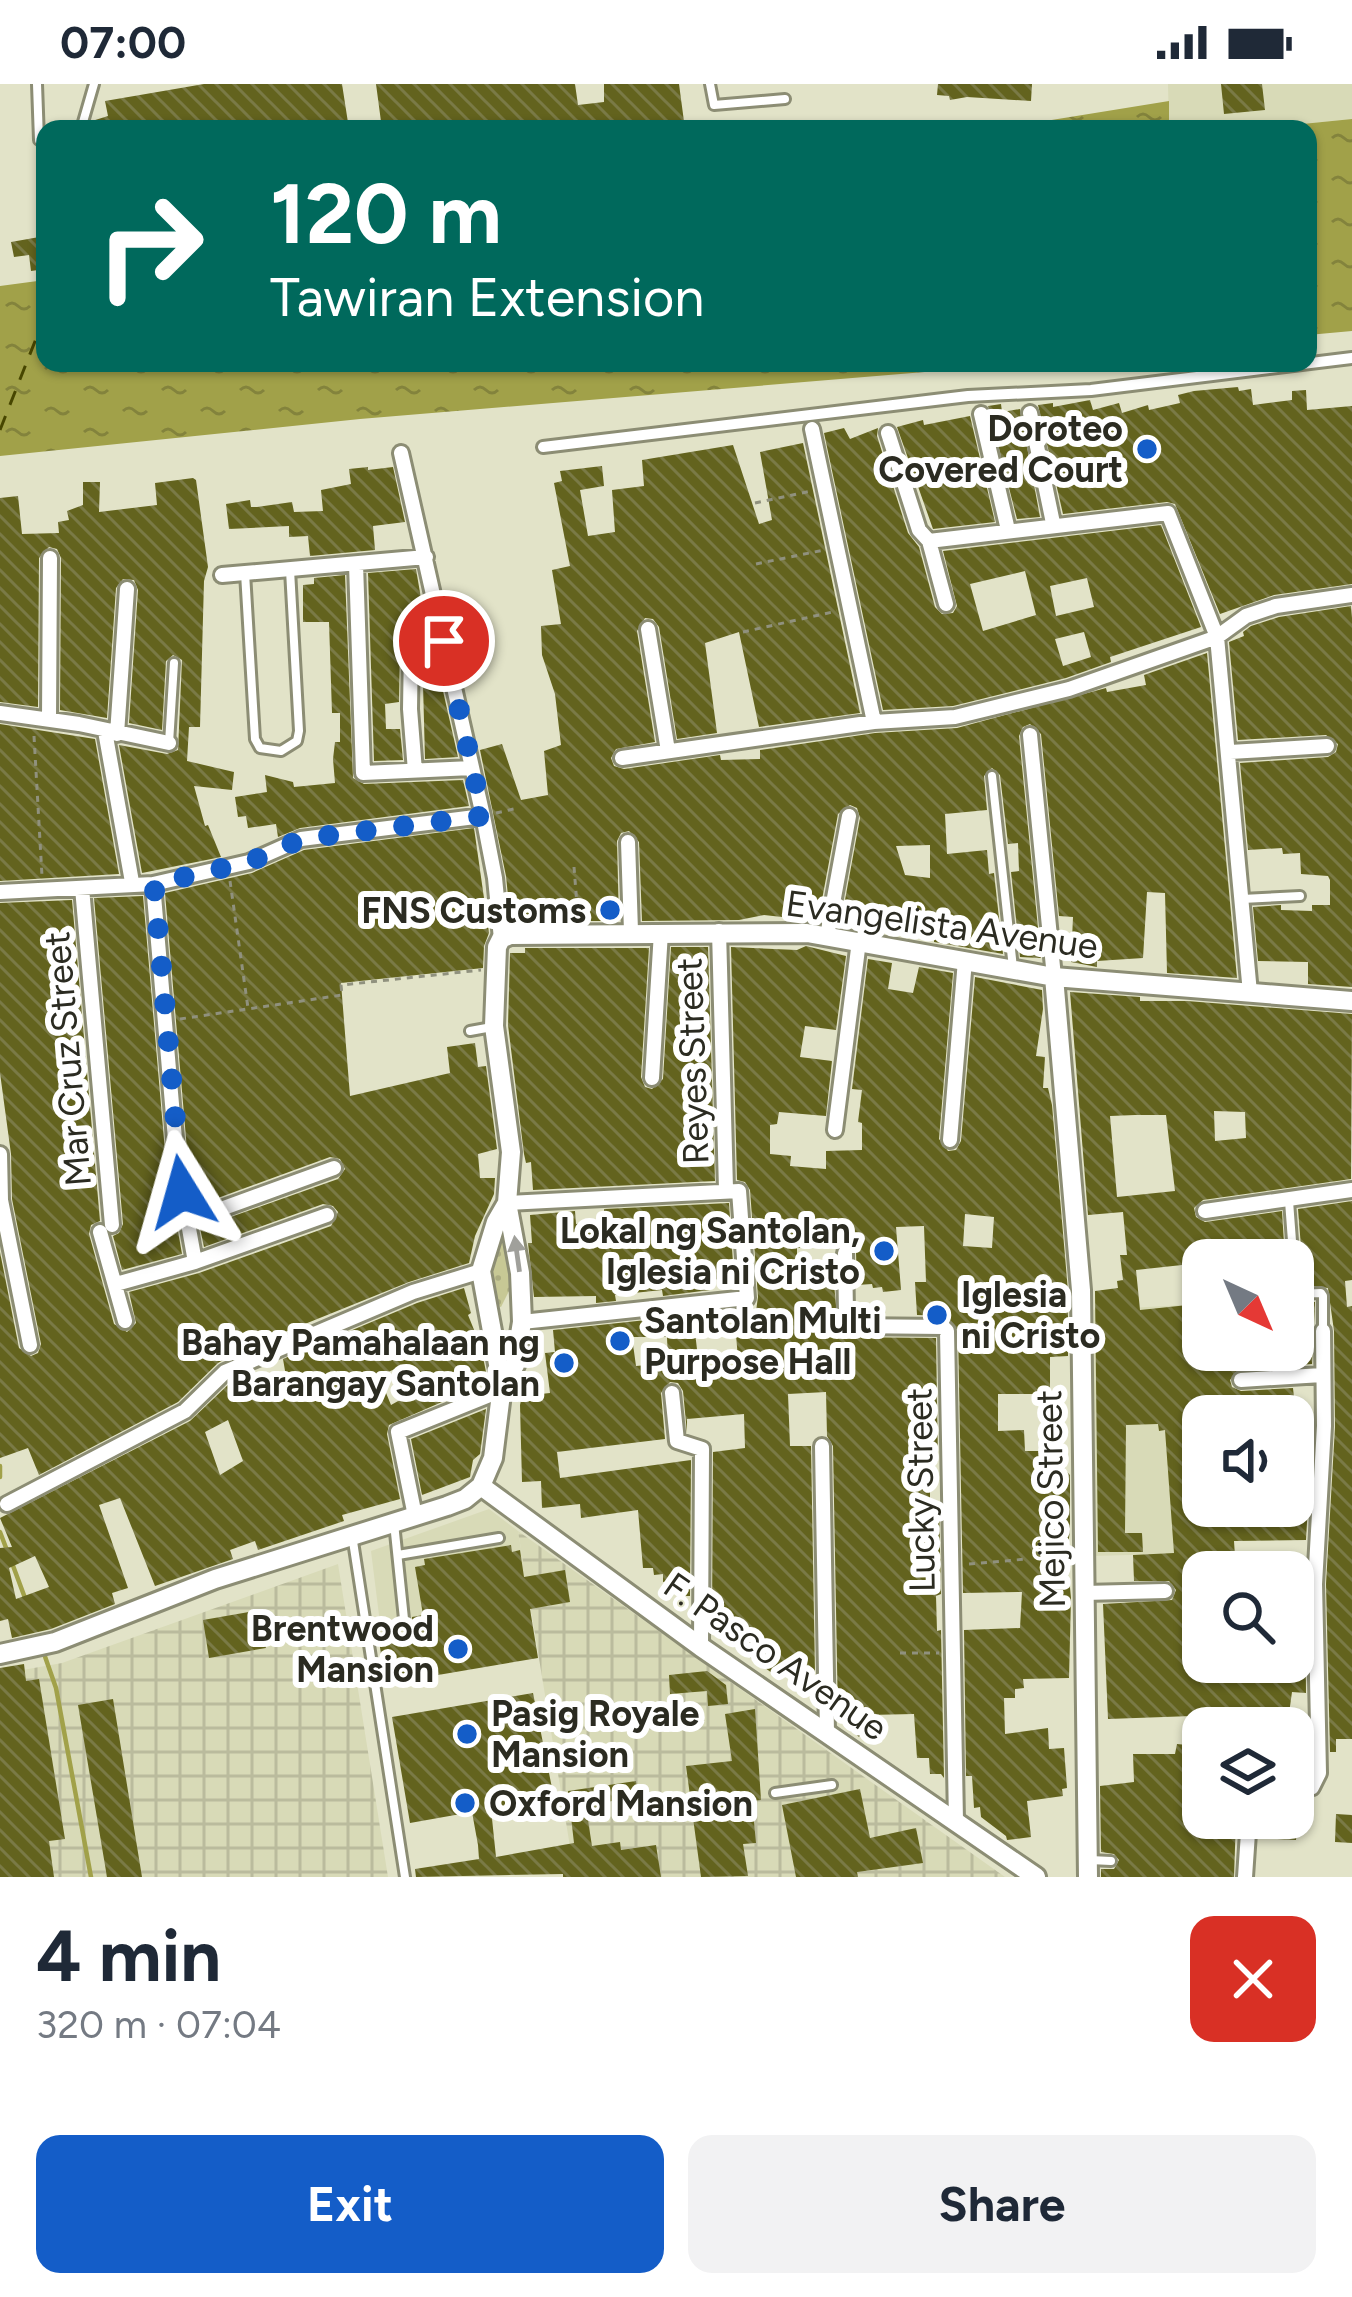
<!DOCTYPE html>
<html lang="en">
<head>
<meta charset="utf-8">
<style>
	:root { --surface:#fff; --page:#f2f2f3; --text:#1f2937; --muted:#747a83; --accent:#145dc8 }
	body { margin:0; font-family:Figtree,sans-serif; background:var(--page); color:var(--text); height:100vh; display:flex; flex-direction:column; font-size:45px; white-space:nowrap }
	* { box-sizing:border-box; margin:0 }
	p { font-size:39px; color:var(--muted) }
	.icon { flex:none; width:66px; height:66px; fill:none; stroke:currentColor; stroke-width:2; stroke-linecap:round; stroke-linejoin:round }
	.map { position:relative; height:1793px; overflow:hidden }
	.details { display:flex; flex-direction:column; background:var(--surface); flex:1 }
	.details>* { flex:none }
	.guide { position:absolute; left:36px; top:36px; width:1281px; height:252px; border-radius:24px; box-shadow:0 3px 9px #0004; background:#00695c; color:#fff; overflow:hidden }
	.needle { width:78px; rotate:136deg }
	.controls { position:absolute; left:1182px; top:1155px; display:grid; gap:24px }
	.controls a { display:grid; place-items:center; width:132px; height:132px; border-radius:24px; background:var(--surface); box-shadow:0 3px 9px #0004; font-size:60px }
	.pin { position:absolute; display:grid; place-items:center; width:102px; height:102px; color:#fff; margin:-51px; border:6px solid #fff; border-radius:50%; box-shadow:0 3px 12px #0007 }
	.me { position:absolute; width:132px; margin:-66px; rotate:352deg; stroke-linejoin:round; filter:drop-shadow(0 0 9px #0008) }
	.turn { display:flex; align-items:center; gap:42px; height:252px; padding:0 36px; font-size:54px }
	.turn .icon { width:156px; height:156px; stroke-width:2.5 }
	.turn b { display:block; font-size:84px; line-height:102px }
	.round { display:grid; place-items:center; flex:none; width:126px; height:126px; border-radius:24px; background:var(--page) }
	.head { display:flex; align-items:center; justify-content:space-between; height:204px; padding:0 36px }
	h1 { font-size:72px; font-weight:700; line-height:90px }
	.button { display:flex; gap:24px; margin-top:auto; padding:24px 36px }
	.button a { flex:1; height:138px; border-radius:24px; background:var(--accent); color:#fff; font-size:48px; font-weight:700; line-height:138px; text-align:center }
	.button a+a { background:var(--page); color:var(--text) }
	.status { display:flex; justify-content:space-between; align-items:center; height:84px; padding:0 60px; background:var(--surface); direction:ltr }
	.status svg { height:33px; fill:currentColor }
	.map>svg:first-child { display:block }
</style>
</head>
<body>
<div class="status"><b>07:00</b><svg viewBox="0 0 49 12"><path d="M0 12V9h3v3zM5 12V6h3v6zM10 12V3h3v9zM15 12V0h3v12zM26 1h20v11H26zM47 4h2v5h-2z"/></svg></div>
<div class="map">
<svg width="1352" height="1793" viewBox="0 0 1352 1793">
	<defs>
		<pattern id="industrial-grid" width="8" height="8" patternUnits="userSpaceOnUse" patternTransform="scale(3)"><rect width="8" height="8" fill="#d8dab7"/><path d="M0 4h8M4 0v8" fill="none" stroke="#babb9d"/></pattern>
		<pattern id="grass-dots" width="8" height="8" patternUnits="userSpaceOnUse" patternTransform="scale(3)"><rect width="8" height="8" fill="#c7c895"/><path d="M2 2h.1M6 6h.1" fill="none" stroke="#abac80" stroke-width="1.8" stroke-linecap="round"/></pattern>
		<pattern id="water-ripples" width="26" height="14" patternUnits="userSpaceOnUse" patternTransform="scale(3)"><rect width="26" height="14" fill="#a1a149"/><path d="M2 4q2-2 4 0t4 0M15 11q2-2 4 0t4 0" fill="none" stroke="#83833c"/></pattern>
		<pattern id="building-back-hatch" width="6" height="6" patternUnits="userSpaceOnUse" patternTransform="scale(3)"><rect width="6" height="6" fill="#63631e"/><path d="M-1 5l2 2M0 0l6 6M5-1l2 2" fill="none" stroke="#7a7a46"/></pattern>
	</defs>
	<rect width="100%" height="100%" fill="#e2e3c8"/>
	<path fill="#d8dab7" d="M1168 0H1352V35L1252 45H1169Z
		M1185 1221 1205 1469 1092 1472 1089 1226Z
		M489 1425 518 1447 532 1530 382 1555 371 1467Z"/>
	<path fill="url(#industrial-grid)" d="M518 1447 1005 1793H575Z
		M338 1480 388 1793H0V1590L62 1579Z"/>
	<path fill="url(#grass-dots)" d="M502 1150 512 1158 509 1207 501 1223 495 1221 492 1195 496 1153Z"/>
	<path fill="url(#water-ripples)" d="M1169 17V45H996Z
		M1352 35V247L1308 251V45H1252Z
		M45 196V279H1034L360 335 0 372V202Z"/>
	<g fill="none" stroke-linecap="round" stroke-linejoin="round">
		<path stroke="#a1a149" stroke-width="4.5" d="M0 1382V1393
			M0 1448 8 1469
			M12 1479 25 1514
			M42 1564 56 1604 91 1793"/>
		<path stroke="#474600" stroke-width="3" stroke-dasharray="15 12" stroke-linecap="butt" d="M0 346 45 232"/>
	</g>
	<path fill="url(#building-back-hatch)" fill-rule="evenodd" d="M204 0H342L349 45H90L92 37 108 32 105 17Z
		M376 0H575L578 21 604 18V0H679L685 45H382Z
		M938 0H1032L1031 17 967 13 950 16 949 12 937 11Z
		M1221 0H1262L1265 26 1224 30Z
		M45 152V185L31 187 29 171 14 173 11 158Z
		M1238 303 1239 307 1251 305 1253 321 1292 316V307L1306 306 1307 326 1352 322V500L1274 511 1220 530 1175 420 1167 418 1063 430 1038 321 1053 319V323L1090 316 1093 326 1119 319 1122 329 1148 321 1149 326 1180 319 1178 311 1194 307Z
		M1001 320 1002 328 1020 325 1040 433 1017 435 988 322Z
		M970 332 995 438 933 445 897 343 923 336 924 341Z
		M844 344 850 355 878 344 877 352 908 449 919 463 935 523 942 530 953 529 957 522 943 467 1161 441 1201 543 1110 573 1111 578 1066 594 953 622 883 626 824 349ZM1025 487 1036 531 983 547 970 500ZM1087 494 1094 523 1056 532 1050 502ZM1084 548 1091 573 1063 582 1055 555Z
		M803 359 860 629 759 643 739 548 705 559 717 649 677 655 659 543 653 535 645 534 637 547 655 658 616 665 611 674 614 682 624 685 720 671 721 676 760 675V666L875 649 957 644 1106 604 1107 608 1146 601 1144 591 1207 569 1237 894 1167 889 1165 809 1147 808 1143 874 1097 877V883L1071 878 1073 833 1059 832 1041 650 1030 640 1023 643 1019 652 1041 874 1020 873 1011 788 1019 787 1018 759 1008 760 1000 691 992 684 984 692 987 726 945 730 947 770 987 766 989 790 994 789 1003 870 934 858V845H883L884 841 866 839 867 830 843 827 860 734 857 724 850 721 838 730 818 837 764 831 739 836 642 837 639 758 629 747 621 749 617 757 619 837H525L526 831 510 832 506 792 480 666 502 660 521 716 548 711 544 667 561 661 555 610 542 571 541 542 561 540 552 486 570 482 554 399 562 397 560 387 602 382 604 402 580 406 588 452 615 448 612 406 644 402 642 376 733 361 759 440 772 436 760 368ZM930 761V794L905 791 896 762Z
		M368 383V386L393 383 405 438 373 442 375 466 310 472 308 452 289 453V442L229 445 226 420 250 416 251 423H257L292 418 294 428 323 427 321 406 351 400 349 385Z
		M193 394 196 396 208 483 204 497 200 643H189L187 677 234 688 232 706 194 702 205 742 208 741 221 773 142 789 119 661 167 670 178 666 182 576 173 571 166 577 162 646 129 639 138 506 134 496 123 495 116 504 107 634 60 626 61 474 57 465 49 463 39 474 38 623 0 618V414L18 412 22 450 59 449 58 438 69 436 67 427 83 421V398H100L99 428 157 421 155 399Z
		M416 485 427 550H430L458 673 425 675 422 563 418 554 410 552 400 562 399 618 385 620 386 645H400L403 676 374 677 368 489Z
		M345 491 353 694 364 700 463 696 469 722 300 744 278 753 276 740 248 744 246 732 238 733 235 713 267 708 265 691 293 698 294 703 335 699 333 675 335 658H340V629H332L329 538H303V501L314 500V494Z
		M1351 522 1352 534V903L1308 900V878L1258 877 1253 823 1281 821V826L1312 827V821H1330V796L1328 792 1301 790 1300 769 1283 770 1282 764 1248 766 1240 679 1328 673 1336 668 1338 660 1326 651 1238 656 1229 558 1244 552 1243 548 1251 542 1279 533Z
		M0 640 95 655 119 790 0 797Z
		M474 744 489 849 484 862 483 884 341 899 350 1012 450 989 447 963 475 959 478 983 486 982 497 1065 478 1070 480 1094H495L494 1110 475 1152 469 1179 409 1198 243 1265 218 1279 178 1318 39 1391 28 1364 0 1374V1168L19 1264 31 1272 38 1269 41 1260 12 1115 11 1070 0 989V819L72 816 100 1137 91 1141 89 1150 114 1240 127 1248 136 1239 129 1208 199 1189 331 1142 338 1128 333 1122 323 1120 204 1163 200 1144 338 1095 345 1085 340 1075 330 1073 196 1122 188 1077 165 809 252 789 304 766Z
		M143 812 166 1079 182 1170 122 1186 113 1152 119 1149 123 1140 94 814Z
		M806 862 846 872 836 946 805 942 800 973 832 977 826 1032 779 1028 777 1040 770 1041V1070L791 1072 790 1082 826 1085V1067L862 1066V1039L858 1038 862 1006 852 1005 868 875 892 879 888 905 913 909 919 883 953 889 939 1055 948 1067 956 1066 961 1057 975 893 1042 906 1043 925 1036 972 1045 973 1043 1004H1048L1052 1021 1068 1207V1272L1050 1273V1310H998V1347L1024 1346 1025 1367H1066L1065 1386 1070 1391V1446L1068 1462H1062L1063 1493H1069L1071 1514 1069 1594 1023 1595 1024 1604 1015 1605V1614H1004L1005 1650 1048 1644 1049 1665 1064 1664 1067 1704 1062 1705 1063 1712 1027 1717 1031 1753 1007 1756 1006 1752 981 1733 980 1723 974 1724 972 1692H966L964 1546 1020 1544 1022 1508 963 1509 958 1247 945 1232 917 1231 915 1198H926L924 1142 896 1143 901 1206 883 1208 882 1203 873 1204 872 1200 857 1201 856 1168 849 1159 797 1164V1169L799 1204 834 1200 839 1253 936 1254 938 1378H930V1415L939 1418 941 1510 936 1512 937 1547 941 1546 944 1694 941 1690H930L929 1674H917L914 1630 868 1631V1653L862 1649 859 1653 838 1633 833 1362 827 1352 826 1308 788 1310 790 1362H811L815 1589H772L724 1554 727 1550 712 1536 713 1368 745 1364 744 1330 687 1335V1349L683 1307 678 1299 670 1298 661 1309 665 1355 557 1368 560 1394 691 1376 690 1512H684V1505H674L673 1497 663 1498V1490L654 1491 653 1484H643L638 1426 581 1434 580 1420 542 1424 541 1397 522 1398 520 1321 522 1312 550 1309 545 1269 555 1268 553 1246 693 1231 700 1291 739 1286 736 1251 749 1250 747 1235 755 1234 758 1213 750 1106 745 1098 737 1096 731 863 797 866ZM965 1130 994 1133 992 1164 963 1162ZM632 1253H667L668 1279 636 1282Z
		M671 863H708L715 1097 533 1106 531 1078 526 1079 524 1070 508 941 510 869H525V864H649L641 993 645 1003 652 1005 663 995Z
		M1070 908 1140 913V917H1187L1352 930 1351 1095 1203 1116 1194 1124 1196 1133 1205 1138 1282 1127 1285 1176H1203V1266H1293V1218H1315L1312 1280 1239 1285 1230 1296 1232 1303 1241 1307 1293 1304 1296 1332H1203L1202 1422H1264V1439H1289L1293 1420 1308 1421 1306 1456 1234 1457 1236 1488H1203V1578H1293V1480L1305 1482 1306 1609 1292 1608 1287 1644H1203V1734H1236L1234 1793H1101V1785H1114L1119 1776 1114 1770 1101 1768 1100 1702 1134 1698 1133 1670H1175L1177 1660 1187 1661 1192 1632 1108 1635 1103 1520 1172 1516 1176 1506 1169 1497H1134L1133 1471 1174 1469 1165 1346 1159 1347 1158 1340 1126 1341 1125 1449H1142L1143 1468H1098L1095 1207 1118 1204 1117 1197 1123 1196 1120 1171H1127L1123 1128 1088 1131ZM1214 1027 1245 1028 1246 1054 1215 1057ZM1135 1031H1166L1175 1107 1117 1113 1110 1032ZM1182 1181 1188 1221 1140 1226 1136 1186Z
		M1352 1117V1196L1345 1197 1347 1223 1352 1222V1655H1336V1668H1330L1326 1500 1335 1343 1334 1247 1328 1204 1304 1201 1298 1125Z
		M729 1119 734 1194 708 1196 710 1206 663 1212 662 1206 615 1211 616 1217 596 1219V1212L534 1213 528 1159H532L530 1131 575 1127 576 1140 604 1137V1125Z
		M464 1204 471 1229 468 1231 481 1263 488 1298 389 1341 387 1350 400 1415 342 1431 344 1437 258 1466 255 1457 230 1466 233 1475 155 1502 120 1414 99 1421 128 1504 112 1509 115 1520 51 1545 12 1554 8 1535 0 1537V1464L12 1463 0 1434 190 1337 231 1298 252 1289 263 1316 288 1304 283 1275 417 1219ZM404 1281 416 1307 391 1321 379 1292ZM228 1336 243 1377 220 1391 205 1348ZM35 1472 49 1503 16 1515 9 1484Z
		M486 1325 480 1370 473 1376 470 1393 422 1411 411 1355Z
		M1293 1333H1313L1310 1393 1293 1395Z
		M511 1461 512 1468 520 1466 524 1493 565 1486 570 1518 530 1525 538 1574 385 1600 379 1556 413 1551 412 1533 423 1531 415 1483 425 1481 424 1475Z
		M260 1526 266 1564 209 1574 203 1536Z
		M24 1580 26 1597 39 1595 65 1755 49 1757 54 1793H0V1584Z
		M707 1587 726 1601 728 1620 708 1622 707 1607 670 1610 669 1591Z
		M533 1609 554 1714 491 1725 496 1773 574 1759 568 1707 636 1697 638 1713 606 1718 607 1728 587 1730 592 1762 620 1758 621 1766 656 1761 661 1793H563V1790L416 1793 415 1785 479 1775 478 1761 472 1728 410 1739 392 1633Z
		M113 1615 142 1793H107L78 1621Z
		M755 1625 761 1716 752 1717 756 1759 743 1760 748 1792 701 1793 686 1682 732 1677 725 1630Z
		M860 1705 870 1754 916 1744 923 1779 857 1788 858 1793H796L782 1721Z
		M1336 1730 1352 1731V1759L1335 1758Z
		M1279 1740 1297 1741 1296 1756 1277 1755Z"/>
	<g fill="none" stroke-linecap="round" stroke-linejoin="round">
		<defs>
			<path id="service" d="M37 0 39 56
				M710 0 714 21 785 15
				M81 45 94 0
				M245 489 255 655 260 664 281 667 297 657 299 647 290 486
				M169 659 174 579
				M992 692 1013 884
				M1242 815 1300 812
				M470 947 492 943
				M1289 1117 1296 1210
				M1296 1210 1321 1209 1323 1212V1246
				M394 1439 404 1535
				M352 1451 405 1793
				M398 1471 499 1454
				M775 1709 832 1701
				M1090 1776 1111 1777"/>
			<path id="pedestrian" d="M543 363 968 312 1091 306 1352 274"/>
			<path id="minor" d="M1030 329 1053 439
				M981 330 1008 446
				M812 345 874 638
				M888 349 919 446 929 457 946 520
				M401 369 483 732 495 794 501 855
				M929 457 1168 429 1217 553 1250 909
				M356 480 363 689 472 684
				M222 491 426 473
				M648 545 668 667
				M411 563 410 625 415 687
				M0 629 79 640 169 659
				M49 635 50 474
				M105 647 132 798
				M117 650 127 505
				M1030 651 1054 893
				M1230 668 1327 662
				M622 674 874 638 955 633 1069 605 1217 553 1246 532 1276 522 1352 511
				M628 758 631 847
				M153 800 177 1078 195 1178
				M82 804 112 1141
				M0 808 153 800 249 778 301 755 483 732
				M719 847 726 1105
				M827 852 849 732
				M652 994 661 848
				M835 1046 859 857
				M950 1056 965 876
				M0 1070 1 1116 30 1261
				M507 1119 739 1107 747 1214 522 1238
				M1205 1127 1352 1106
				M188 1137 334 1084
				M100 1148 125 1237
				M845 1169 846 1228 850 1242 943 1243 947 1247 956 1737
				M116 1200 195 1178 327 1131
				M1241 1296 1322 1291
				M672 1309 677 1357 702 1365 701 1563
				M822 1362 827 1648
				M7 1420 185 1327 225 1288 413 1208 481 1187
				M415 1432 398 1348 502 1306
				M1084 1509 1165 1507
				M1293 1701 1312 1703 1319 1689 1315 1500 1324 1342 1323 1247
				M1245 1793 1249 1734"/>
			<path id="tertiary" d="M1054 893 1081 1206 1088 1793
				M502 1302 515 1281 522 1238 520 1189 507 1119 511 1068 494 942 497 863 501 855 510 851 807 849 1054 893 1352 917
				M481 1402 701 1563 1036 1793
				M0 1570 55 1558 215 1495 447 1422 465 1415 481 1402 493 1374 502 1302 481 1187 496 1138 507 1119"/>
		</defs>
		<use href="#service" stroke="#8c8d74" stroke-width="14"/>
		<use href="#pedestrian" stroke="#8c8d74" stroke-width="16"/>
		<use href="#minor" stroke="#8c8d74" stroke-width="20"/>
		<use href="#tertiary" stroke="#8c8d74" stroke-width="24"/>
		<path stroke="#90917e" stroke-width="3" stroke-dasharray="6 6" stroke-linecap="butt" d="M755 419 811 407
			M756 480 824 466
			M743 548 837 527
			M34 652 42 792
			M496 729 518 724
			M574 783 578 834
			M230 797 248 924
			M180 935 342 911 341 901 351 900 481 886
			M1001 1200 1062 1204
			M969 1480 1027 1475
			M900 1569H939"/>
		<use href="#service" stroke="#fff" stroke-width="8"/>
		<use href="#pedestrian" stroke="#fff" stroke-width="10"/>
		<use href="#minor" stroke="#fff" stroke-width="14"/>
		<use href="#tertiary" stroke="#fff" stroke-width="18"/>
	</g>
	<defs><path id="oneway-solid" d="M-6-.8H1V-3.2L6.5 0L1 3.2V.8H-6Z" transform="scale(3)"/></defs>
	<use fill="#a0a09b" href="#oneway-solid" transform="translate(517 1170) rotate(-98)"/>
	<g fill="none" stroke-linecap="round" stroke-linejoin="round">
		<path stroke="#145dc8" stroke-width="21" stroke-dasharray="0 37.8" d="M182 1108 154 800 249 778 302 755 483 732 444 557"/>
	</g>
	<g fill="#145dc8" stroke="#fff" stroke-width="4.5">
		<circle cx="1147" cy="365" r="12"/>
		<circle cx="610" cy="826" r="12"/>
		<circle cx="884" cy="1167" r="12"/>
		<circle cx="937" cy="1231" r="12"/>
		<circle cx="620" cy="1257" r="12"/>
		<circle cx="564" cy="1279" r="12"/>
		<circle cx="458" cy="1565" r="12"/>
		<circle cx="467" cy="1650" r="12"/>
		<circle cx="465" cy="1719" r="12"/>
	</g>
	<g text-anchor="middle" stroke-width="12" stroke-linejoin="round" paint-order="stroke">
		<g font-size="36" font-weight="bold" fill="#2b2b21" stroke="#fff" text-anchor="end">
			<text x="1123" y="357">Doroteo<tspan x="1123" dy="41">Covered Court</tspan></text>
			<text x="586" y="839">FNS Customs</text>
			<text x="860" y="1159">Lokal ng Santolan,<tspan x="860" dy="41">Iglesia ni Cristo</tspan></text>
			<text x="961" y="1223" text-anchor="start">Iglesia<tspan x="961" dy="41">ni Cristo</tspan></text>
			<text x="644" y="1249" text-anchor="start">Santolan Multi<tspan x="644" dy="41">Purpose Hall</tspan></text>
			<text x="540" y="1271">Bahay Pamahalaan ng<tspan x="540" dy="41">Barangay Santolan</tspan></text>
			<text x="434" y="1557">Brentwood<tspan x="434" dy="41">Mansion</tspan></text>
			<text x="491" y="1642" text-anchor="start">Pasig Royale<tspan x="491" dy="41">Mansion</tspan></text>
			<text x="489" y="1732" text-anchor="start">Oxford Mansion</text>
		</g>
		<g font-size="36" fill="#2b2b21" stroke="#fff">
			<text transform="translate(942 840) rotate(8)" y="13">Evangelista Avenue</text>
			<text transform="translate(67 975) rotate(-95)" y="13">Mar Cruz Street</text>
			<text transform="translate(692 977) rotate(-92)" y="13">Reyes Street</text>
			<text transform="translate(920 1406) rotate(-91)" y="13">Lucky Street</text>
			<text transform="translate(1050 1415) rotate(-91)" y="13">Mejico Street</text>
			<text transform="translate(776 1572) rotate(35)" y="13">F. Pasco Avenue</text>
		</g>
	</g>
</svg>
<div class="controls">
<a><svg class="needle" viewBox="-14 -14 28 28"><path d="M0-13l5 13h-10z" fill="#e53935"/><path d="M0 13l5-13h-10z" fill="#747a83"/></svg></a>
<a><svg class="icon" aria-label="sound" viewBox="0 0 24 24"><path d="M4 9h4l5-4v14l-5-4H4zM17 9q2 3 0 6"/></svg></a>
<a><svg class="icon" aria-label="search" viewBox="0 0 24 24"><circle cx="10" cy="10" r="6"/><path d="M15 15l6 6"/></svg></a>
<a><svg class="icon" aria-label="layers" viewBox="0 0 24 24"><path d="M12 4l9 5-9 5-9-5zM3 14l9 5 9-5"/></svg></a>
</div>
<div class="pin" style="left:444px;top:557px;background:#d93025"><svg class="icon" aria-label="arrive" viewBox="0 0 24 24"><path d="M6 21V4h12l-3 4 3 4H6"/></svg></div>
<svg class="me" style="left:182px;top:1108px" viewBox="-20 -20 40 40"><path d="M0-17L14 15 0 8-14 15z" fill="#145dc8" stroke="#fff" stroke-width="4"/></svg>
<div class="guide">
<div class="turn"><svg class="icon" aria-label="right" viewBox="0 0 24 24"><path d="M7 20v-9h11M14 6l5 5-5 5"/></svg><div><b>120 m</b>Tawiran Extension</div></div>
</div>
</div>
<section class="details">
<div class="head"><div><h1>4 min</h1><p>320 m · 07:04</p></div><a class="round" style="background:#d93025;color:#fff"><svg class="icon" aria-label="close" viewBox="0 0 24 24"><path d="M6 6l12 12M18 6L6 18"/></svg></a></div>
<div class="button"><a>Exit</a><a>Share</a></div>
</section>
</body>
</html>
